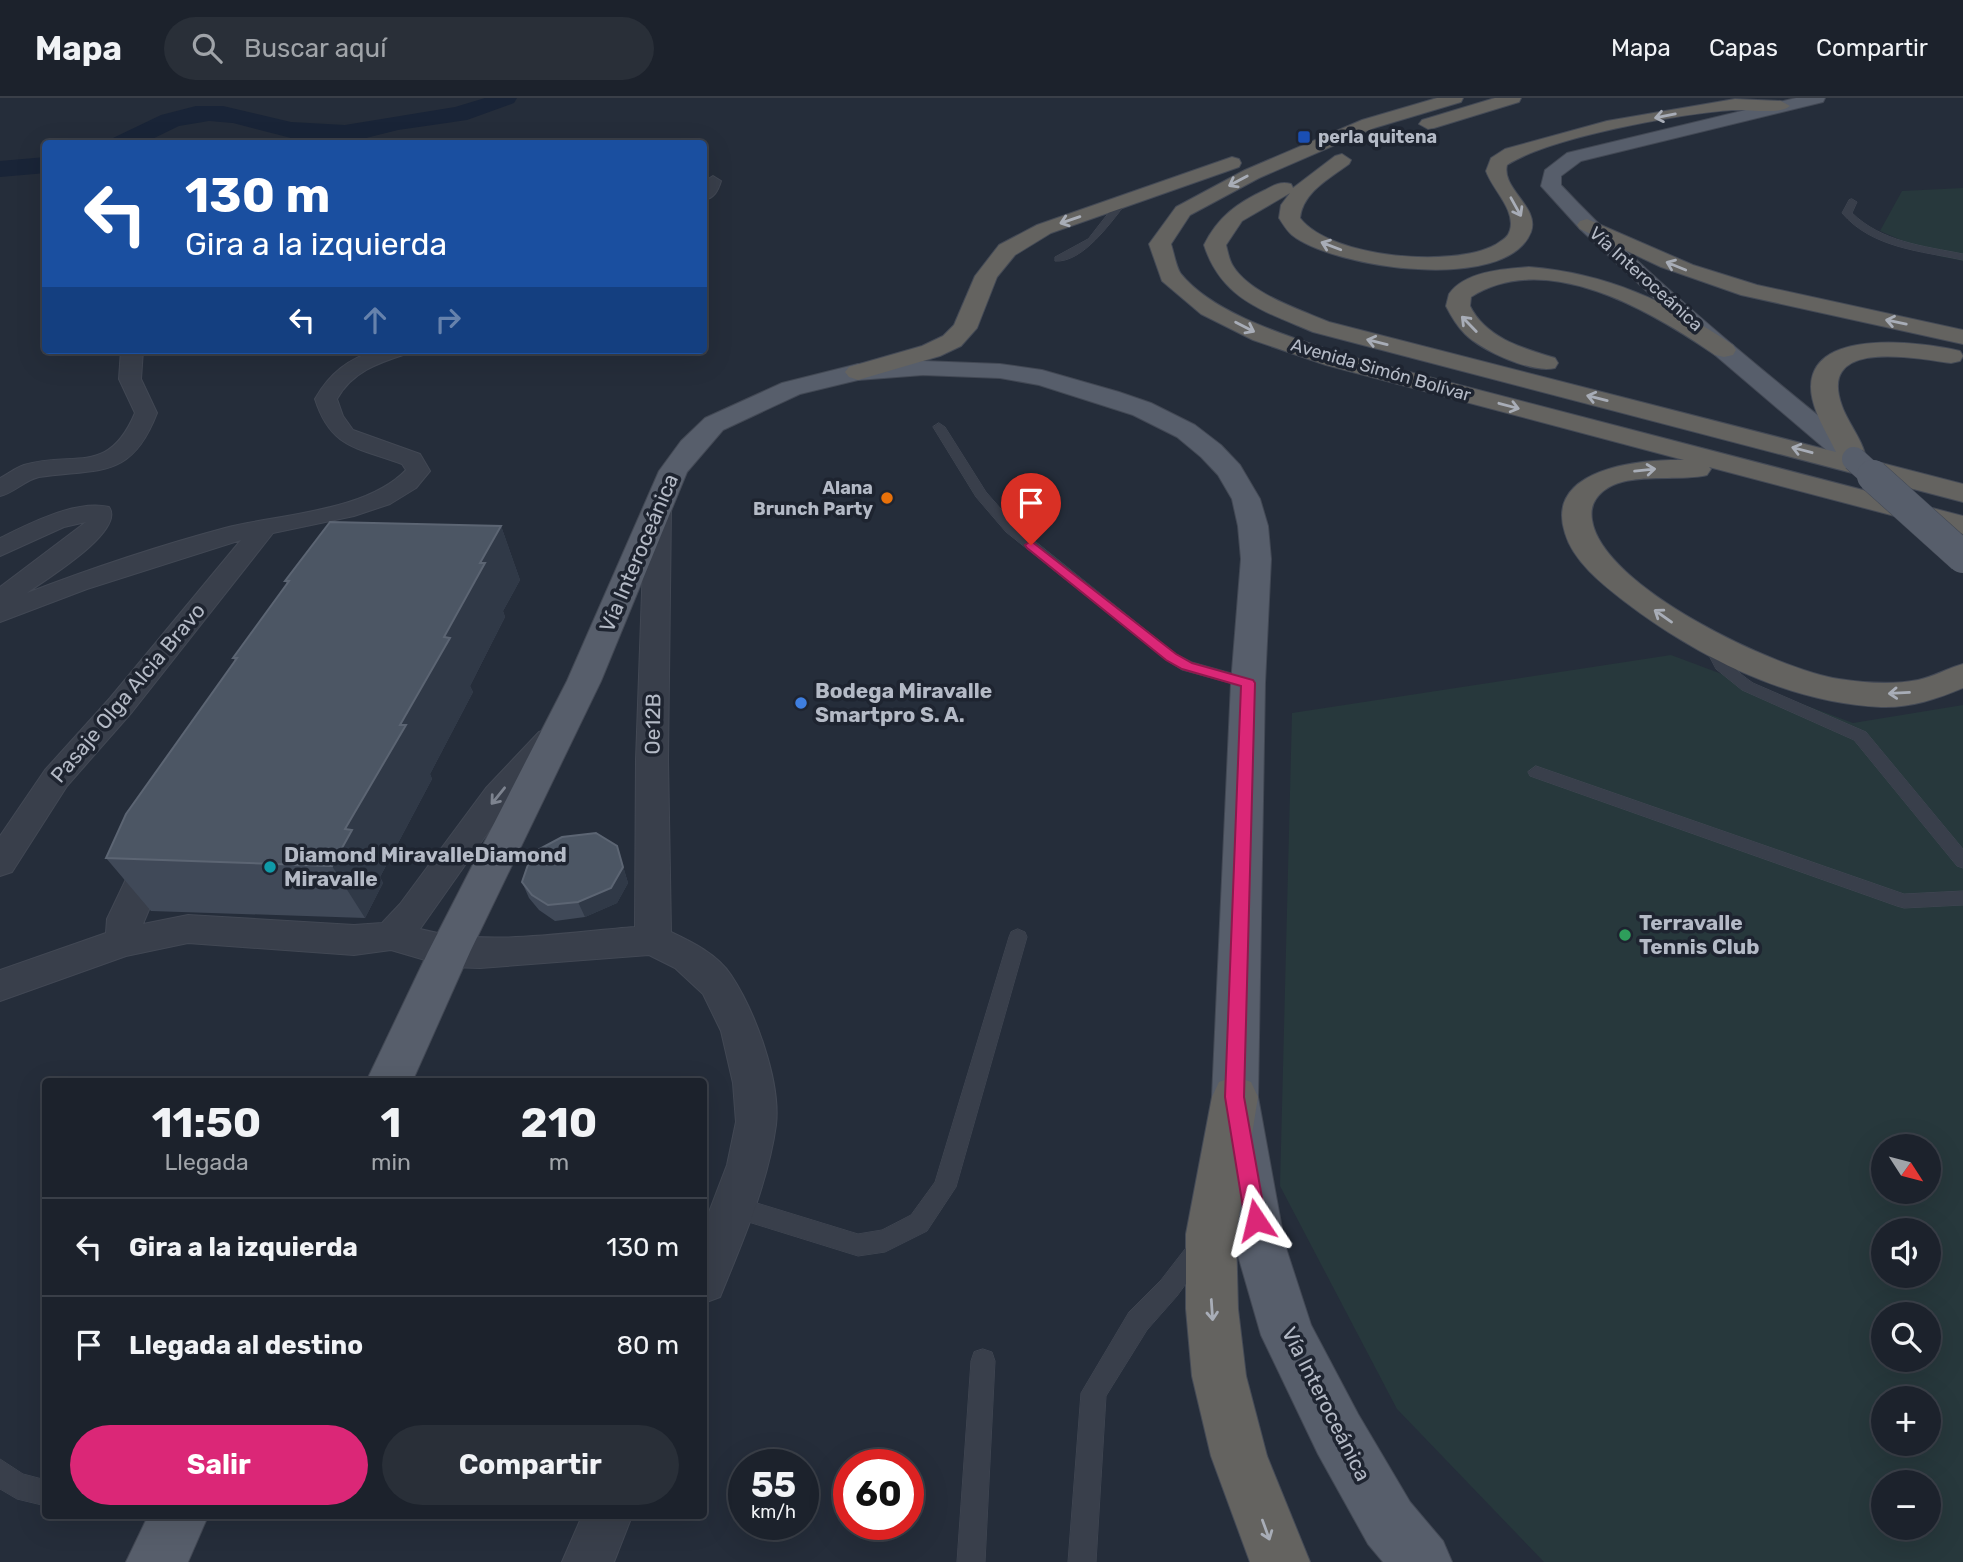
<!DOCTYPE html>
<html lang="es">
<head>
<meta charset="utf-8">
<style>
	:root { --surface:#1c222c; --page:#292f38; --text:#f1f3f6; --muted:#a0a4a9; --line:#3a3f48; --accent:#db2777 }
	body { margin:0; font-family:Rubik,sans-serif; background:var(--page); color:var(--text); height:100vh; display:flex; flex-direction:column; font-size:26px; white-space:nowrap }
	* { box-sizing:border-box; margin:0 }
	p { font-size:23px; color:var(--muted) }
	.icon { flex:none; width:38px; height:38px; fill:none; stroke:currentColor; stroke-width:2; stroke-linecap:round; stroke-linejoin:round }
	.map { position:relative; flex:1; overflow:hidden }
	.side { position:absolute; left:42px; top:980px; width:665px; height:441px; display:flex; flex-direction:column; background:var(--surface); border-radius:7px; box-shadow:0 7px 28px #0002,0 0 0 2px var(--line) }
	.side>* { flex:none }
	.guide { position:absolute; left:42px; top:42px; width:665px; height:214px; border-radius:7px; box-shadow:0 7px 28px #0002,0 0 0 2px var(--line); background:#1a4fa0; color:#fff; overflow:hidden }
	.needle { width:46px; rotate:126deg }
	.buttons { position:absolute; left:1871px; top:1036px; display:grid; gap:14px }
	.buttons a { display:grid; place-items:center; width:70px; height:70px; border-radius:50%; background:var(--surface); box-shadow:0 7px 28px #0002,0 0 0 2px var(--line); font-size:35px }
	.speed { position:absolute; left:728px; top:1351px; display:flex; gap:14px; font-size:35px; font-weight:700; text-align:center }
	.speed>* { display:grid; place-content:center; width:91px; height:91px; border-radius:50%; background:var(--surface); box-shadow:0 7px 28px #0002,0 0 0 2px var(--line); line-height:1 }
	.speed small { font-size:18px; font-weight:400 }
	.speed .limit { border:10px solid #d22; background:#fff; color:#111 }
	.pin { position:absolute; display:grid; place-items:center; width:60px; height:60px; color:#fff; margin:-72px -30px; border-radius:50% 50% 50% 0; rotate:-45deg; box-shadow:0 0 7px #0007 }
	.pin .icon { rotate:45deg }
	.me { position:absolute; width:77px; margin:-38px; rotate:350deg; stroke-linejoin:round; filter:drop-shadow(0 0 5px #0008) }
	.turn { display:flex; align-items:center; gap:24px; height:147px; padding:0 28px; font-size:32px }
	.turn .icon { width:91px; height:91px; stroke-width:2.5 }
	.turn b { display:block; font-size:49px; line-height:60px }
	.lanes { display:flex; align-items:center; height:66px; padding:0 28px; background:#0003; justify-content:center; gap:35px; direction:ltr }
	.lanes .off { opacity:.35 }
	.eta { display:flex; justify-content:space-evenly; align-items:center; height:119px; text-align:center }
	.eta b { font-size:42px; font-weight:700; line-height:49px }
	.action { display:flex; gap:14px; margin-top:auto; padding:14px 28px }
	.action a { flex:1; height:80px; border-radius:42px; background:var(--accent); color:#fff; font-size:28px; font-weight:700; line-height:80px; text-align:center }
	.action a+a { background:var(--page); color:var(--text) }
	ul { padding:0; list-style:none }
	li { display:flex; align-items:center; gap:21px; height:98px; padding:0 28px; border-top:2px solid var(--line) }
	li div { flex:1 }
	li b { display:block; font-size:26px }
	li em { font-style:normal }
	header { display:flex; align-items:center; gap:42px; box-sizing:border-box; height:98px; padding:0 35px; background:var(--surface); border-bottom:2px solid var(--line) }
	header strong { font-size:33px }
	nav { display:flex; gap:38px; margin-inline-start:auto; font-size:24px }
	.search { width:490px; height:63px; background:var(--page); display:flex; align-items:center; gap:18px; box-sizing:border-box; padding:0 24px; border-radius:38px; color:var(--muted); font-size:26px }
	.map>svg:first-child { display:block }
</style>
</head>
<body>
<header>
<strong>Mapa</strong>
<div class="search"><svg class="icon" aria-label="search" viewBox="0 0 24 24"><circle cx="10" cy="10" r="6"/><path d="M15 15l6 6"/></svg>Buscar aquí</div>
<nav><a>Mapa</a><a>Capas</a><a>Compartir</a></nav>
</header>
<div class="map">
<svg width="1963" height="1464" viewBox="0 0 1963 1464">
	<rect width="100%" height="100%" fill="#252d3a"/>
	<path fill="#27383c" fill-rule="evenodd" d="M1963 90V163L1938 158 1880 133 1902 93Z
		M1671 557 1853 625 1963 607V1464H1544L1397 1311 1280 1088 1292 615ZM1883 1048H1928V1094H1883ZM1883 1132H1928V1178H1883ZM1883 1216H1928V1262H1883ZM1883 1300H1928V1346H1883ZM1883 1384H1928V1430H1883Z"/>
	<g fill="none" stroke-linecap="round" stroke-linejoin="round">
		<path fill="#192437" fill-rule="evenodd" d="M485 0H517L514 5 467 22 398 32 354 43 291 40 233 25 209 23 179 28 142 46H109L113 40 161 17 196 8H223L291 24 345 27 455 9Z
			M46 59V75L0 79V63Z"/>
		<defs>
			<path id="service" d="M1852 101 1857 104 1852 115C1882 144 1923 148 1963 156V162C1921 153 1872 150 1842 115L1849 102Z
				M1119 102 1127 104C1111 124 1083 165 1055 163V159L1088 141Z
				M939 325 945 329 986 394 1016 428 1176 556 1192 564 1253 581 1256 585 1253 589 1248 590 1182 572 1166 562 1006 434 976 399 933 329Z
				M1712 543 1717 545C1728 563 1735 573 1753 585L1866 634 1963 751V770L1957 768 1854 642 1742 592 1716 571 1704 548Z
				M1536 668 1904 796 1963 793V807L1904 810 1897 808 1530 678 1528 674Z
				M1018 831 1025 834 1027 839 956 1089 927 1133 885 1154 858 1158 726 1117 723 1109 726 1101 734 1098 858 1136 882 1132 911 1117 935 1084 1009 839 1011 834Z
				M1200 1139 1208 1142 1212 1150 1177 1198 1147 1232 1106 1298 1096 1464H1068L1081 1295 1129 1214 1161 1182 1192 1142Z
				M983 1251 992 1254 995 1263 985 1464H957L971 1263 974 1254Z
				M0 1361 23 1376 46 1382V1408L17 1401 0 1391Z"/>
			<path id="minor" d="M713 78 721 83C718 93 714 100 704 102L705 83Z
				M121 252H143L141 281 157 315C131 383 98 370 39 379 25 382 14 395 0 398V380C8 376 15 370 24 367 74 352 108 379 135 315L119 281Z
				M377 252H410L406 256C378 265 352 274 337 301L343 318 353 332 420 356 430 373 416 390 390 406 354 418 273 435 132 614 67 688 12 774 0 778V738L45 672 110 600 241 442 87 491 0 524V489L86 424 64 429 0 458V440C29 426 76 401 109 409 126 433 46 481 27 495 92 470 158 448 225 430 279 416 366 414 406 372L402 366C357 349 331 351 315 301 330 275 348 261 377 252Z
				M658 402 667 405 671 410 668 662 671 834C692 844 717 856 731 877 755 913 781 983 776 1027 768 1086 742 1145 720 1199L704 1205V1127L727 1067 736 1024 733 985 721 933 703 896 675 870 649 857 480 870 449 869 391 852 354 857 188 845 126 858 0 903V872L106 835 107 821 138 756 143 747 155 743 167 747 172 756 143 826 188 817 354 827 382 825 400 806 486 690 539 634 550 631 561 634 565 642 561 650 508 706 420 831C487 849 566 834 635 829L636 662 645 410 649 405Z
				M582 1418H632L614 1464H562Z"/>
			<path id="primary" d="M1796 0H1825L1823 4 1581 63 1561 78V87C1653 185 1760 270 1864 355L1868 361 1864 367 1854 369 1844 367 1715 257 1580 131 1541 88 1545 72 1567 55Z
				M923 263 1000 266 1042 272 1119 294 1151 305 1195 327 1221 347 1240 367 1260 401 1268 428 1271 461 1265 585 1258 999 1285 1147 1311 1227 1358 1316 1410 1404 1443 1443 1452 1464H1383L1368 1446 1318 1356 1261 1237 1235 1147 1212 999 1231 585 1241 461 1238 428 1232 401 1218 377 1201 359 1177 339 1133 317 1039 287 1000 280 923 277 858 282 800 296 723 332 687 374 601 583 470 854 412 984H366L428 854 567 583 659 373 681 343 705 320 782 285 858 266Z
				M148 1418H208L188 1464H126Z"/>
			<path id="trunk" d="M1437 0H1463L1461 4 1374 30 1259 80 1190 117 1171 146C1174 155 1176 169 1181 176 1215 218 1295 240 1344 257L1963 418V436L1709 369 1711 371 1707 377C1676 385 1617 370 1596 401 1591 408 1591 415 1592 422 1602 489 1776 571 1839 581 1865 585 1892 587 1918 582 1933 579 1948 570 1963 566V590C1937 601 1910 610 1881 609 1788 605 1696 558 1624 503 1602 486 1573 463 1565 435 1544 370 1641 361 1684 362L1326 267 1253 242 1201 216 1162 183 1149 146 1176 109 1245 72 1362 22Z
				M1495 0H1521L1519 4 1434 30 1428 31 1419 26 1422 22Z
				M1735 1 1781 3 1790 8C1781 17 1746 11 1732 12 1679 16 1550 39 1507 67 1501 91 1540 109 1531 134 1507 196 1333 170 1292 137 1287 133 1283 126 1279 120L1281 107 1290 95 1242 123 1226 147C1228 154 1229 162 1233 168 1250 196 1301 212 1329 224L1836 354C1827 335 1811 311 1811 289 1811 229 1923 244 1960 253L1963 258 1960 263 1951 265C1913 260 1817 240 1842 308 1848 325 1864 344 1866 361L1963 386V404L1313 234C1264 213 1222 202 1204 147 1218 119 1237 105 1265 92 1274 87 1281 83 1291 86L1293 90 1335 58 1342 56 1351 62 1349 66C1329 81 1303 94 1300 120 1331 160 1453 170 1495 147 1501 143 1508 140 1510 132 1516 112 1492 91 1486 73L1491 60 1505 51 1607 23Z
				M1232 59 1239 61 1241 65 1239 69 1051 135 1015 157 997 179 977 230 961 248 940 258 858 282 849 279 845 274 849 269 922 248 943 238 954 227 975 178 999 147 1037 127Z
				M1587 121 1693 167 1757 187 1963 232V246L1741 197 1661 169 1580 131 1577 127 1580 123Z
				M1529 169C1606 175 1669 204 1733 247L1736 252 1733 257 1724 259 1715 257C1651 213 1547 151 1471 199L1470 208C1486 240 1522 250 1555 260L1558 265 1555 270C1532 276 1481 252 1465 236 1457 228 1451 218 1446 208L1449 196C1465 173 1504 171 1529 169Z
				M1235 978 1251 984 1258 999 1236 1136 1238 1211 1246 1278 1267 1358 1310 1464H1250L1211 1358 1192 1278 1186 1211V1136L1212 999 1219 984Z"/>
		</defs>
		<use href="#service" stroke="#424854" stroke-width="1"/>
		<use href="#minor" stroke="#424854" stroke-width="2"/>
		<use href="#primary" stroke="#424854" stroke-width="2"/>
		<use href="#trunk" stroke="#444a56" stroke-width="2"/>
		<use href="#service" fill="#393f4b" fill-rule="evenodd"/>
		<use href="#minor" fill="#393f4b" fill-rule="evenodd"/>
		<use href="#primary" fill="#575e6b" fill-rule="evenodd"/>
		<use href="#trunk" fill="#646360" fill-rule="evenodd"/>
		<defs>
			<path id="primary-bridge-far1" d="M1854 361 1875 380"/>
			<path id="primary-bridge" d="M1873 378 1963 459"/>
		</defs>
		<use href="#primary-bridge-far1" stroke="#424854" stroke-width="25" stroke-linecap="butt"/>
		<use href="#primary-bridge" stroke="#424854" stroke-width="33" stroke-linecap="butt"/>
		<use href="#primary-bridge-far1" stroke="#575e6b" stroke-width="24"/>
		<use href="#primary-bridge" stroke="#575e6b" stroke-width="32"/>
	</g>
	<path fill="#404958" d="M501 428 520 482 503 513 505 519 470 588 473 594 430 676 432 681 380 779 383 785 365 820 151 813 106 760 235 563 233 560 287 486 285 483Z
		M617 748 628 785 617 805 585 819 555 823 539 812 529 800 522 784Z"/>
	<path fill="#303947" d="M501 428 520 482 503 513 505 519 470 588 473 594 430 676 432 681 380 779 383 785 365 820 332 768 345 731 400 627 480 465Z
		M617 748 628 785 617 805 585 819 578 804Z"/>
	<path fill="#4c5664" stroke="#5c6573" stroke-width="2" d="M330 424 501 428 480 465H485L444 539 450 540 400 627H406L345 731 352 732 332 768 106 760 126 716 237 560H233L289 483H285Z
		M596 735 617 748 623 769 611 790 578 804 548 807 532 797 522 784 532 755 562 739Z"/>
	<defs><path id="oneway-shaft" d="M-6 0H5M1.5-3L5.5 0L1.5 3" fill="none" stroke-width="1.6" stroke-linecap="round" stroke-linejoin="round" transform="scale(1.75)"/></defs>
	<g stroke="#a8adb7">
		<use href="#oneway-shaft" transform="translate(1665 18) rotate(169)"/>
		<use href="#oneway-shaft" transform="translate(1238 83) rotate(152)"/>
		<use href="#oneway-shaft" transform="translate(1516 109) rotate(61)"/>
		<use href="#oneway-shaft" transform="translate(1070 122) rotate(161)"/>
		<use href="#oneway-shaft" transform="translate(1331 148) rotate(-159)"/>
		<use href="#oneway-shaft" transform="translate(1676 168) rotate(-158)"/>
		<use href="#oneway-shaft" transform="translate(1896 224) rotate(-168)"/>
		<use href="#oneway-shaft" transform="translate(1469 226) rotate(-134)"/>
		<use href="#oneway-shaft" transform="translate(1245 229) rotate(27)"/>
		<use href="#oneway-shaft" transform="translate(1377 244) rotate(-166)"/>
		<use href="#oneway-shaft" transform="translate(1597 300) rotate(-166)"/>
		<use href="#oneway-shaft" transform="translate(1509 308) rotate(15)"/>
		<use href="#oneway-shaft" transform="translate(1802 352) rotate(-165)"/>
		<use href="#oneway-shaft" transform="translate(1645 372) rotate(-6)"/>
		<use href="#oneway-shaft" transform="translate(1663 518) rotate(-145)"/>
		<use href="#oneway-shaft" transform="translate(1899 595) rotate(177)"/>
		<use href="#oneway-shaft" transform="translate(1212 1212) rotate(86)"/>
		<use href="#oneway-shaft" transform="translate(1266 1432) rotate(70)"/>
	</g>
	<use stroke="#7d838f" href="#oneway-shaft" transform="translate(498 698) rotate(129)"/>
	<path fill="#db2777" stroke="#8e194d" stroke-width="2" d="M1031 443 1176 556 1192 565 1253 582 1255 585 1244 999 1266 1122 1263 1130 1256 1132 1248 1130 1245 1122 1225 999 1241 588 1182 571 1166 562 1027 450 1025 447Z"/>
	<rect fill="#1a4fb4" stroke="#1e2430" stroke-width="2.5" x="1297" y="32" width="14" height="14" rx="3.5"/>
	<circle fill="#e8710a" stroke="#1e2430" stroke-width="2.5" cx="887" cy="400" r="7"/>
	<circle fill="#3f7fe0" stroke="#1e2430" stroke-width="2.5" cx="801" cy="605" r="7"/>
	<circle fill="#0f9aa8" stroke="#1e2430" stroke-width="2.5" cx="270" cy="769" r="7"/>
	<circle fill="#2e9e5b" stroke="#1e2430" stroke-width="2.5" cx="1625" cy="837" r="7"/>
	<g text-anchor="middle" stroke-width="7" stroke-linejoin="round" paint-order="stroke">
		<g font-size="18" font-weight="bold" fill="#b4bac6" stroke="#1e2430" text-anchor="start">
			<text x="1318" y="45">perla quitena</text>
			<text x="873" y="396" text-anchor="end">Alana<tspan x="873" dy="21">Brunch Party</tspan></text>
		</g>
		<g font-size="18" fill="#b4bac6" stroke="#1e2430">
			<text transform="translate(1646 181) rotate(42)" y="6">Vía Interoceánica</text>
			<text transform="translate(1381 272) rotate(16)" y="6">Avenida Simón Bolívar</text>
		</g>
		<g font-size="21" fill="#b4bac6" stroke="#1e2430">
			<text transform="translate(639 455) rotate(-67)" y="7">Vía Interoceánica</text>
			<text transform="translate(128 595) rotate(-50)" y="7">Pasaje Olga Alcia Bravo</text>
			<text transform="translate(653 626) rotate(-89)" y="7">Oe12B</text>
			<text transform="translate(1326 1306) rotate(63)" y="7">Vía Interoceánica</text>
		</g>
		<g font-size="21" font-weight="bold" fill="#b4bac6" stroke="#1e2430" text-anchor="start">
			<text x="815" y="600">Bodega Miravalle<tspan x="815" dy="24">Smartpro S. A.</tspan></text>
			<text x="284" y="764">Diamond MiravalleDiamond<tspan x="284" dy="24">Miravalle</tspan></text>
			<text x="1639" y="832">Terravalle<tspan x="1639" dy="24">Tennis Club</tspan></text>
		</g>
	</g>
</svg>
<div class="buttons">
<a><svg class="needle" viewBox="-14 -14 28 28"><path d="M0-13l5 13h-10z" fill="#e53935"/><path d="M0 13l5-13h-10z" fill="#a0a4a9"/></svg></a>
<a><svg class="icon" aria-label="sound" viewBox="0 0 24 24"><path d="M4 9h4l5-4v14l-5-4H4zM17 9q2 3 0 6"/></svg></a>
<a><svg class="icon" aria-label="search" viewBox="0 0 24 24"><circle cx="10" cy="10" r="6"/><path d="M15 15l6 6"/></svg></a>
<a>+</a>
<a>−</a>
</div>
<div class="speed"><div>55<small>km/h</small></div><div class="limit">60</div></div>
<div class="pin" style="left:1031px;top:447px;background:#d93025"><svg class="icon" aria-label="arrive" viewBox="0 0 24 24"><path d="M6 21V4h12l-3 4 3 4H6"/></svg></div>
<svg class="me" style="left:1256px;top:1122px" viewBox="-20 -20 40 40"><path d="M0-17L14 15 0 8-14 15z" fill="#db2777" stroke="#fff" stroke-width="4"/></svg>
<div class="guide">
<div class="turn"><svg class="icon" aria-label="left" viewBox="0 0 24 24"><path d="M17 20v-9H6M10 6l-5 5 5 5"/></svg><div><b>130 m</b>Gira a la izquierda</div></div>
<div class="lanes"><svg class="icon" aria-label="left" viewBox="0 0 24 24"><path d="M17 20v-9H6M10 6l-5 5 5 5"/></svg><svg class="icon off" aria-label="ahead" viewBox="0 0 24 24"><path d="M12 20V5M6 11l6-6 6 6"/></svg><svg class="icon off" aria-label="right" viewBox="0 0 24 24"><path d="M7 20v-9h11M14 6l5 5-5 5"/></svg></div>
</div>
<section class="side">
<div class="eta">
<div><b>11:50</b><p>Llegada</p></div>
<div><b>1</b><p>min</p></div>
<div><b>210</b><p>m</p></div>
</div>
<ul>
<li><svg class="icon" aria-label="left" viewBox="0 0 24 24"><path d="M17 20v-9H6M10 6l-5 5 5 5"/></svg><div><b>Gira a la izquierda</b></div><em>130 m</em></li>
<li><svg class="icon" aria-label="arrive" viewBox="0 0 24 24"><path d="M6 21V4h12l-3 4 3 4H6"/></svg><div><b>Llegada al destino</b></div><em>80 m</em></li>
</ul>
<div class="action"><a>Salir</a><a>Compartir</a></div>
</section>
</div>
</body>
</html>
